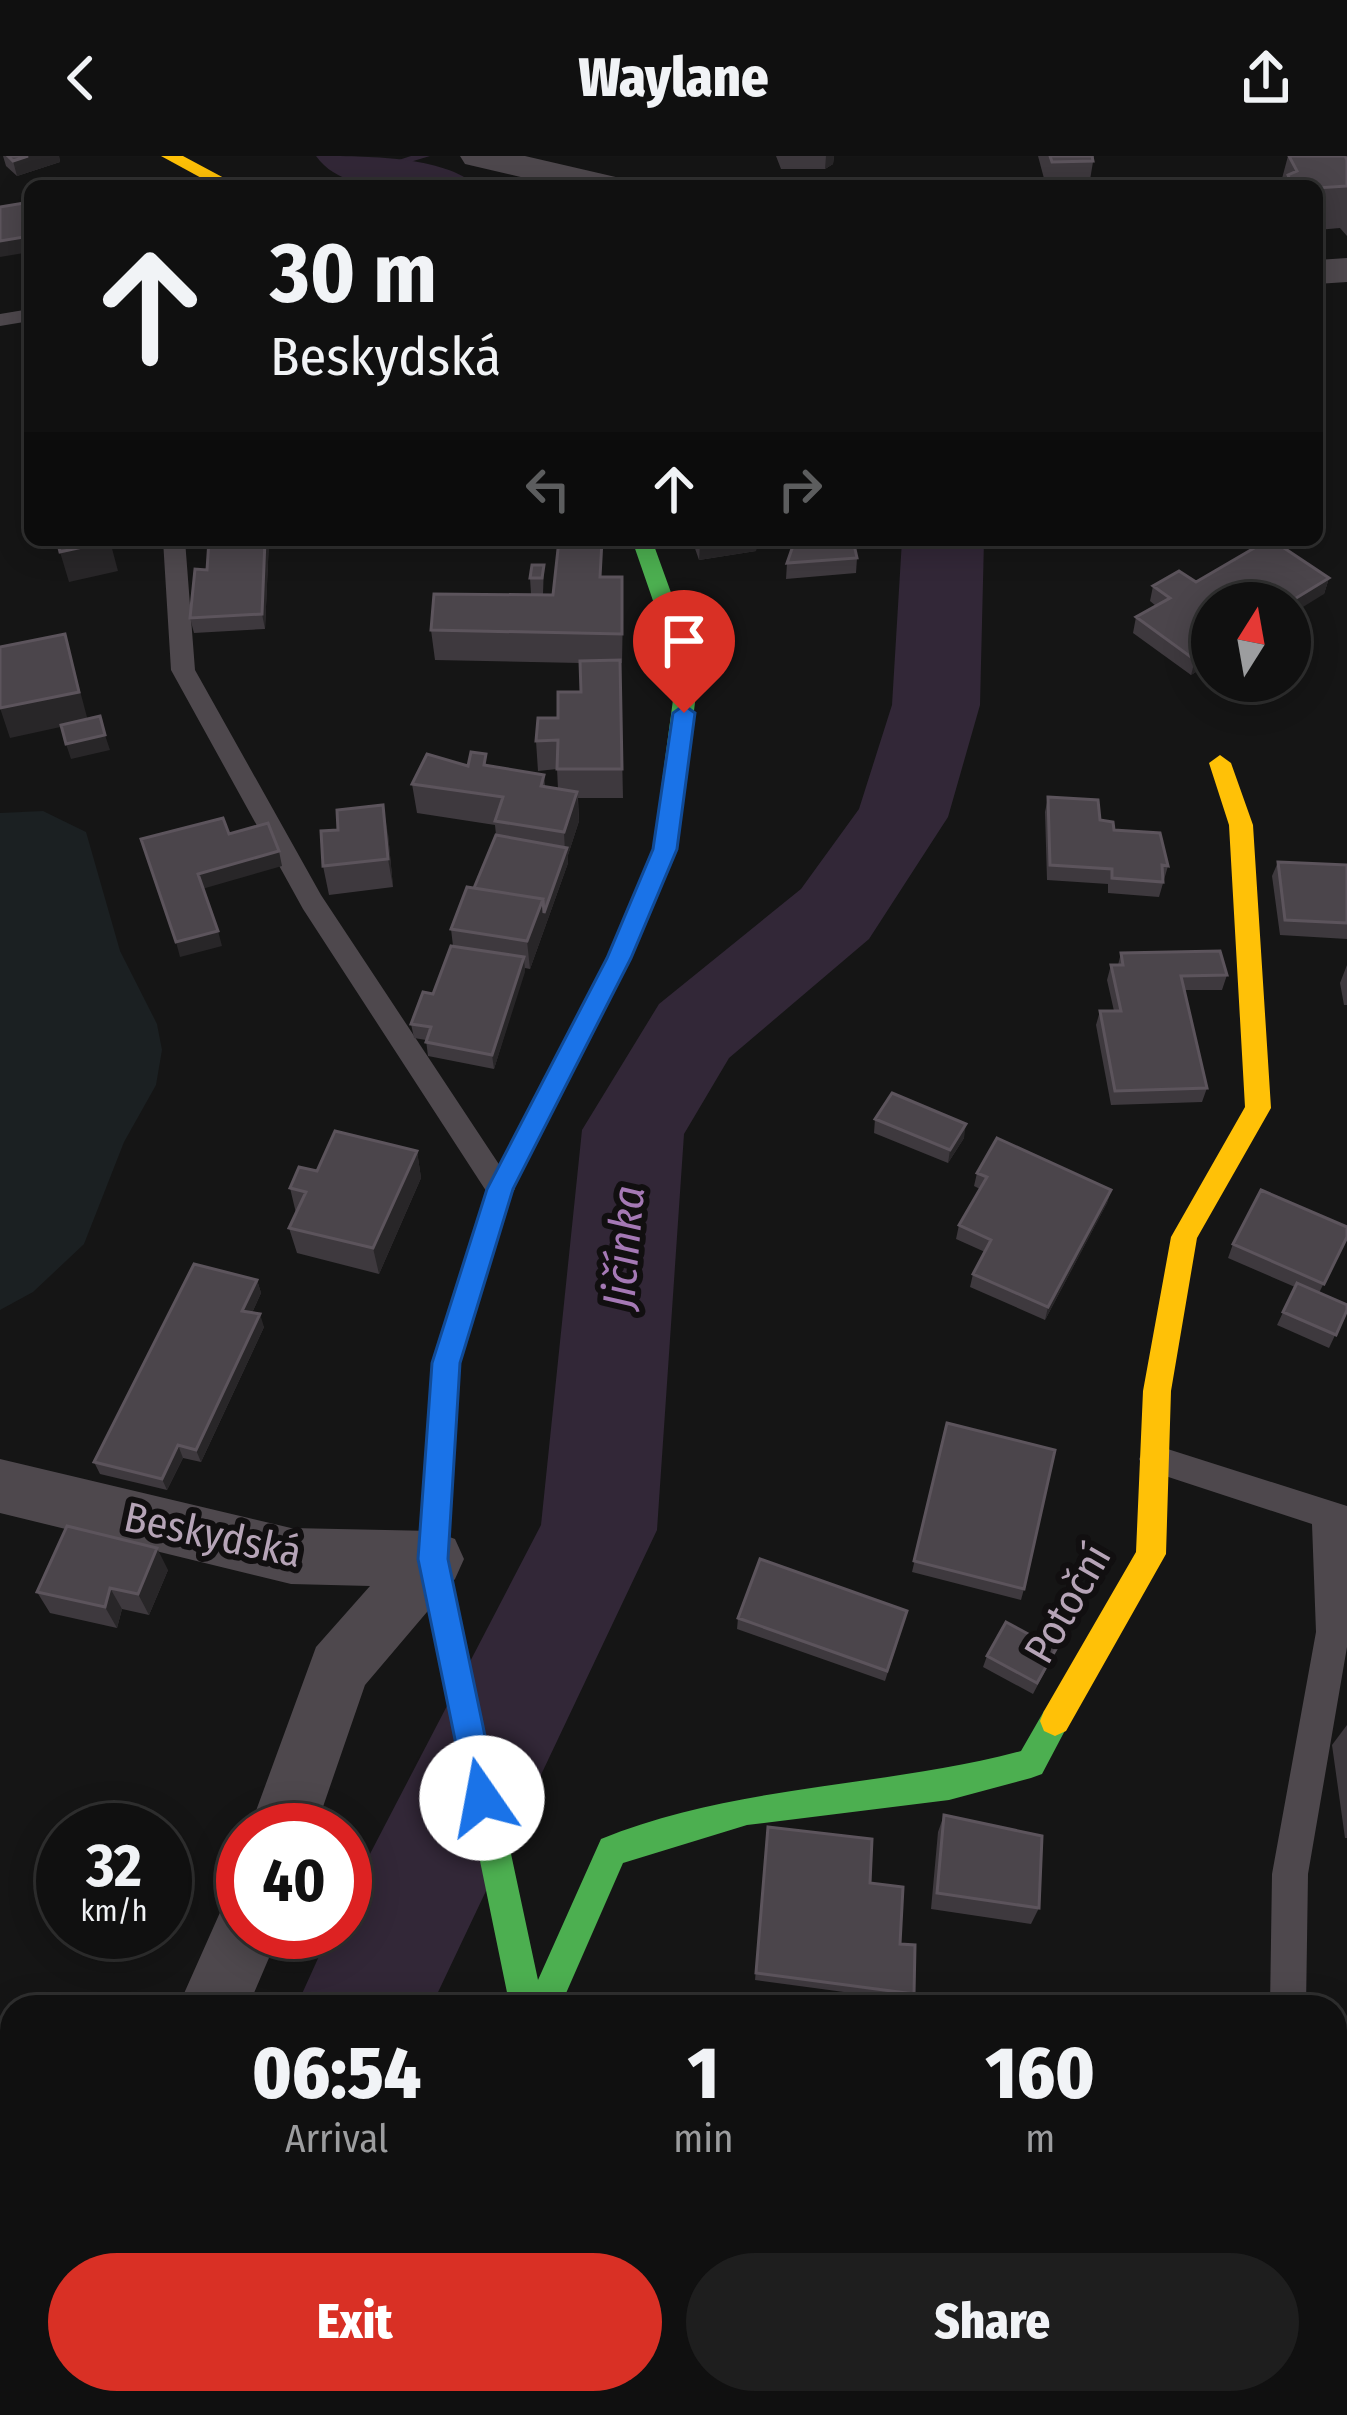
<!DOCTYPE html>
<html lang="en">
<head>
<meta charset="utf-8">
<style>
	:root { --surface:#101010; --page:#1e1e1e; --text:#f1f3f6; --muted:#9c9d9f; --line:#303030; --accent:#d93025 }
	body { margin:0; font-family:"Fira Sans Condensed",sans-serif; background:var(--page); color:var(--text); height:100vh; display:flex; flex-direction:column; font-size:45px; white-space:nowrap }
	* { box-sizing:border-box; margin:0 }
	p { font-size:39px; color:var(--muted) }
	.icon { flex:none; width:66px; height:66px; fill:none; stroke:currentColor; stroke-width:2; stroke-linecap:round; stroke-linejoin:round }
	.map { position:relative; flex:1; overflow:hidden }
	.sheet { position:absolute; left:0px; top:1839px; width:1347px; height:420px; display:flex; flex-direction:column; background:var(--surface); border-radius:36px 36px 0 0; box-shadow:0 6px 30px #0003,0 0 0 3px var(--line) }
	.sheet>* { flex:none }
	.banner { position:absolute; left:24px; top:24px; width:1299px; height:366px; border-radius:18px; box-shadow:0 6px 30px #0003,0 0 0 3px var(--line); background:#101010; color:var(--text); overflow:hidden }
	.needle { width:78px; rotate:11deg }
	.buttons { position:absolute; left:1191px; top:426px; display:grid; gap:24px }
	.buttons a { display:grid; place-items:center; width:120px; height:120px; border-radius:50%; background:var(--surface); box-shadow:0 6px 30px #0003,0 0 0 3px var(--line); font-size:60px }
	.speed { position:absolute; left:36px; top:1647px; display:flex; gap:24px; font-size:60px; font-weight:700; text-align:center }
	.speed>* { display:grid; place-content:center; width:156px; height:156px; border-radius:50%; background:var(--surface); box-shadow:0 6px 30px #0003,0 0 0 3px var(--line); line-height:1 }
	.speed small { font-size:30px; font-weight:400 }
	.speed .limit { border:18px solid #d22; background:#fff; color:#111 }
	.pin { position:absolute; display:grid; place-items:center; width:102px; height:102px; color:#fff; margin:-123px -51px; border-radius:50% 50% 50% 0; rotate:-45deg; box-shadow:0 0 12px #0007 }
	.pin .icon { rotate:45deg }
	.me { position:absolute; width:132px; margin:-66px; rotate:348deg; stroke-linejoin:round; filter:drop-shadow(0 0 9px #0008) }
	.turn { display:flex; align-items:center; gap:42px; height:252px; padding:0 48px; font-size:54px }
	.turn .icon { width:156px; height:156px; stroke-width:2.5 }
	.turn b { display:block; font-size:84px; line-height:102px }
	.lanes { display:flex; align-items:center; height:114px; padding:0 48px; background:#0003; justify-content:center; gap:60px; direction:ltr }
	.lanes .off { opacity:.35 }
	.eta { display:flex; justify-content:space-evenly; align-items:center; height:204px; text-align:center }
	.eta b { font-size:72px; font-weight:800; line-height:84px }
	.primary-button { display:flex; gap:24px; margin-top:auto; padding:24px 48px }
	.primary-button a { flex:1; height:138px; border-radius:72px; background:var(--accent); color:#fff; font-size:48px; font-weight:800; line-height:138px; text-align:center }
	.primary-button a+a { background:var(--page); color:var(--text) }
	header { display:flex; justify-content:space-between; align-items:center; height:156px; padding:0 48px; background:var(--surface); font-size:54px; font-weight:800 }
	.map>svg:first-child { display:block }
</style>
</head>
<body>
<header><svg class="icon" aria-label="back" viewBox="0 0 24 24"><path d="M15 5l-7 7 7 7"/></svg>Waylane<svg class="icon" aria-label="share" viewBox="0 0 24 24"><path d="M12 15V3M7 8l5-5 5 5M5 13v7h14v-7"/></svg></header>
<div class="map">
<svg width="1347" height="2259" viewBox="0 0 1347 2259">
	<rect width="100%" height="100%" fill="#151515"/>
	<path fill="#1b2022" d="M43 655 86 676 120 795 157 868 162 894 156 929 124 986 84 1088 33 1136 0 1154V657Z"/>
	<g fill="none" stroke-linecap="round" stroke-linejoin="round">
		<path fill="#322737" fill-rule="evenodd" d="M411 0H430L380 15 374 12Z"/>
		<path fill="#322737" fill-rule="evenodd" d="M316 0C364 0 446 0 476 30 428 30 347 44 316 0Z
			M902 384H984L980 549 948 661 869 783 729 902 684 978 657 1374 431 1851H296L330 1776H345V1746L541 1369 582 974 659 848 801 733 859 653 892 549Z
			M97 2247H243L239 2259H93Z"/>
		<path fill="#4e484d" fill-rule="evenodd" d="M30 153V165L0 170V158Z
			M163 384H185L195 514 321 739 510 1025 515 1033 510 1041H490L303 753 171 514Z
			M1155 1289 1347 1350V1491L1308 1718 1306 1851H1270L1272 1718 1316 1476 1312 1368 1144 1313 1139 1303 1144 1293Z
			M1240 2247H1280V2259H1240Z"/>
		<path fill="#4e484d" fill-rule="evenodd" d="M460 0H525L620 22 626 30H559L465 8Z
			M1347 102V126L1317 128V104Z
			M0 1303 291 1372 433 1375 455 1383 464 1403 455 1423 365 1529 315 1674H249L316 1491 370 1430 291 1428 0 1357Z
			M243 1743V1776H280L248 1851H178L222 1752Z
			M16 2247H94L90 2259H12Z"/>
		<path fill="#4caf50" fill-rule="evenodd" d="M632 384H652L699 514 677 693 656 739 648 742 636 733 653 693 677 514Z
			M434 1371 444 1375 448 1403 538 1824 601 1683C736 1628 882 1632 1021 1595L1044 1555 1055 1550 1066 1555 1070 1565 1042 1618 1031 1622 949 1644 747 1669 623 1707 560 1851H510L418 1403 424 1375Z"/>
		<path fill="#ffc107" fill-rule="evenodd" d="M161 0H183L239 30H216Z
			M1220 599 1231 607 1253 669 1271 952 1197 1082 1171 1235 1166 1398 1066 1575 1055 1580 1044 1575 1040 1565 1044 1555 1136 1396 1143 1235 1171 1081 1245 951 1229 669 1209 607Z
			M648 724 660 733 631 802 513 1033 460 1207 449 1384 444 1393 434 1397 424 1393 419 1384 432 1207 487 1033 607 802 636 733Z
			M512 2247H548L547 2259H511Z"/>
	</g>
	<path fill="#3e393e" d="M3 0H59L60 6 17 20 6 10Z
		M776 0H834L833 8 825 13H781Z
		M1038 0H1094L1089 30H1046Z
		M1288 0 1347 4V80L1340 72 1317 74V30H1280Z
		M269 384 265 473 194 477 190 462 207 414Z
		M692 384H767V387L757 388 756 395 699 404Z
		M838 384H853L857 402 856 417 786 423 787 407Z
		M544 409 543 438H531L530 422Z
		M603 421 623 451 622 507H620L623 642H578L579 665 568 699V707L530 813 525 812 494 913 428 900 426 884 414 882 411 868 433 838 453 790 451 773 474 732 496 679 495 669 417 657 412 628 468 610 487 609 544 619 545 631 558 633 557 613 538 615 536 585 581 536 580 507 435 504 431 474 553 439Z
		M1329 422 1324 438 1212 447V506L1191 519 1133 477 1136 461 1156 450 1150 445 1153 430 1196 426Z
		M1048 641 1100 664 1168 710 1159 741 1108 737V728L1047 724 1045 656Z
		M388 678 393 731 329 739 323 710Z
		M1278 706 1347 709V783L1280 779 1272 720Z
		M1121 797 1227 819 1222 834H1185L1207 932 1202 946 1111 949 1096 869 1100 855H1114L1107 824 1111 809H1118Z
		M1347 809V849H1344L1340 827Z
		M875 963 964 982 948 1007 874 977Z
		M417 995 421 1022 379 1118 297 1097 289 1072 296 1057 290 1032 317 1015Z
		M977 1017 1111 1034 1107 1047 1045 1164 970 1131 973 1118 985 1096 956 1083 959 1069 980 1033 974 1030Z
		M1347 1081 1319 1137 1347 1154 1329 1192 1277 1169 1295 1131 1228 1102 1233 1088Z
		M257 1124 261 1137 252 1157 264 1171 201 1306 183 1302 167 1334 100 1318 94 1306Z
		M947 1267 1024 1433 1021 1444 912 1416Z
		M168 1414 149 1459 122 1453 117 1472 50 1457 37 1436Z
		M738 1462 904 1466 885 1525 737 1473Z
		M987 1500 1051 1504 1033 1538 983 1511Z
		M1347 1569V1682H1345L1332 1589Z
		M944 1659 1039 1752 1031 1768 931 1753 938 1676Z
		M768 1672 870 1727 900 1788 914 1838 911 1845 755 1824Z
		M12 1923V2040L0 2041V1924Z"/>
	<path fill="#282628" d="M28 0H59L60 6 17 20 13 5Z
		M826 0H834L833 8 825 13Z
		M30 80V96L0 101V85Z
		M265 384H269L265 473 262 458Z
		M729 384H757L756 395 699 404 700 388Z
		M110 385 118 415 69 426 60 396Z
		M1329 422 1324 438 1290 459V447Z
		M65 478 88 565 10 582 0 552Z
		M1212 493V506L1191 519 1195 504Z
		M105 579 110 594 71 603 66 588Z
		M577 636 579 665 568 699V707L530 813 527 785 543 743 565 697 564 676Z
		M383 649 388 678 393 731 388 703Z
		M279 695 282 710 202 733 198 718Z
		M218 775 222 790 180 801 176 786Z
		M524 801 525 816 494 913 492 899Z
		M966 968 964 982 948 1007 950 994Z
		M417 995 421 1022 379 1118 373 1092Z
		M1111 1034 1107 1047 1045 1164 1048 1151Z
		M257 1124 261 1137 247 1168 242 1155Z
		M260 1158 264 1171 201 1306 196 1294Z
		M178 1289 183 1302 167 1334 162 1323Z
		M157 1392 168 1414 149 1459 138 1438Z
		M110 1432 122 1453 117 1472 105 1451Z"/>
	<path fill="#4b454b" stroke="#5c545c" stroke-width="3" d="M8 0H28L13 5Z
		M1050 0H1092L1093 5 1052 6Z
		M1289 0H1345L1347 4V30L1317 32V30H1310L1308 26 1290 24 1288 19 1297 15Z
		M30 46V80L0 85V51Z
		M57 384H110V385L60 396Z
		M209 384H265L262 458 190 462 195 413 207 414Z
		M559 384H602L600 421H622V478L431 474 434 438 553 439Z
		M698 384H729L700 388Z
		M842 384H853L857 402 787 407 794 387Z
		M1268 384H1272L1329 422 1288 447H1212V493L1195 504 1136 461 1170 442 1153 430 1179 415 1196 426Z
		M532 409H544L542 422H530Z
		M65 478 79 536 0 552V491Z
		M620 504 622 613H557L558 584 536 585 538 562H558V536H581L580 505Z
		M100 560 105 579 66 588 61 569Z
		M471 596 486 598 484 609 544 619 541 630 577 636 564 676 495 665 503 641 412 628 427 598 468 610Z
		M1048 641 1098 644 1100 664 1113 666 1114 674 1160 677 1168 710 1162 709 1163 726 1112 722V713L1050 709Z
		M383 649 388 703 323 710 321 675 338 674 337 654Z
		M223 662 229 678 268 667 279 695 198 718 218 775 176 786 141 683Z
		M496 679 567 692 544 757 543 743 474 732Z
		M1278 706 1347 709V767L1285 764Z
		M467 731 543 743 527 785 451 773Z
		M451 790 524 801 492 899 426 886 431 871 411 868 423 836 433 838Z
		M1220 795 1227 819 1181 820 1207 932 1115 935 1100 855H1121L1111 809H1123L1121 797Z
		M892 937 966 968 950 994 875 963Z
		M335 975 417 995 373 1092 289 1072 306 1036 290 1032 299 1011 317 1015Z
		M997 982 1111 1034 1048 1151 973 1118 991 1084 959 1069 987 1021 977 1017Z
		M1261 1034 1347 1071V1081L1324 1128 1233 1088Z
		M194 1108 257 1124 242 1155 260 1158 196 1294 178 1289 162 1323 94 1306Z
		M1297 1127 1347 1149V1154L1336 1179 1283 1156Z
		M947 1267 1055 1294 1024 1433 914 1405Z
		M67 1370 157 1392 138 1438 110 1432 105 1451 37 1436Z
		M760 1403 907 1455 887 1515 738 1462Z
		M1006 1466 1056 1493 1037 1527 987 1500Z
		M944 1659 1042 1680 1039 1752 937 1737Z
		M768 1671 872 1683 870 1727 903 1731 900 1788 915 1789 914 1838 756 1817Z
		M12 1923V2034L0 2035V1924Z
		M427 2253V2259H308V2256Z"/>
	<path fill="#1a73e8" stroke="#114b97" stroke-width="3" d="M684 549 695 557 677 693 631 802 513 1033 460 1207 448 1403 498 1642 494 1653 482 1657 471 1653 467 1642 418 1403 432 1207 487 1033 607 802 653 693 673 557Z"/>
	<g text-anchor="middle" stroke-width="12" stroke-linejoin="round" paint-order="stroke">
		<g font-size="42" fill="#b6a4b7" stroke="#110f10">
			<text transform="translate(213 1378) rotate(12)" y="15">Beskydská</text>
			<text transform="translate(1067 1447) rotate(-60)" y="15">Potoční</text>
		</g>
		<g font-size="45" font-style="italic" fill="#a579b5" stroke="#110f10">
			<text transform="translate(623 1091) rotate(-85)" y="16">Jičínka</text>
		</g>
	</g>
</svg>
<div class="buttons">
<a><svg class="needle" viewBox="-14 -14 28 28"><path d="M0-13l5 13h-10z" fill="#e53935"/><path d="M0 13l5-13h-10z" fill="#9c9d9f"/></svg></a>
</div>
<div class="speed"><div>32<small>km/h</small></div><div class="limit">40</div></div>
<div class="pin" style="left:684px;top:557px;background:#d93025"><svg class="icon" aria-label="arrive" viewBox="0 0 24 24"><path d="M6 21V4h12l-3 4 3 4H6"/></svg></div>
<svg class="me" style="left:482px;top:1642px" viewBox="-20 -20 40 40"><circle r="19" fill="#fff"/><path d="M0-13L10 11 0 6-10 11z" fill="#1a73e8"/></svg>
<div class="banner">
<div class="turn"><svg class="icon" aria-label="ahead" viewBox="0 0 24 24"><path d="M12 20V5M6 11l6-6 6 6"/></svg><div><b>30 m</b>Beskydská</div></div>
<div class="lanes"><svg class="icon off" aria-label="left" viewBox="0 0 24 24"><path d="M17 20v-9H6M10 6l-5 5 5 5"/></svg><svg class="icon" aria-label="ahead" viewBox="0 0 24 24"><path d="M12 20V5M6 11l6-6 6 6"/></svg><svg class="icon off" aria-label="right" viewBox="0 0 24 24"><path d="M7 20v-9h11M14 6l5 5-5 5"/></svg></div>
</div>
<section class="sheet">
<div class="eta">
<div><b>06:54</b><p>Arrival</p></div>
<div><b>1</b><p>min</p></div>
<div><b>160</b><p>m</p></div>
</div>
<div class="primary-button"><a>Exit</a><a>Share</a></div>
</section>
</div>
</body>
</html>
